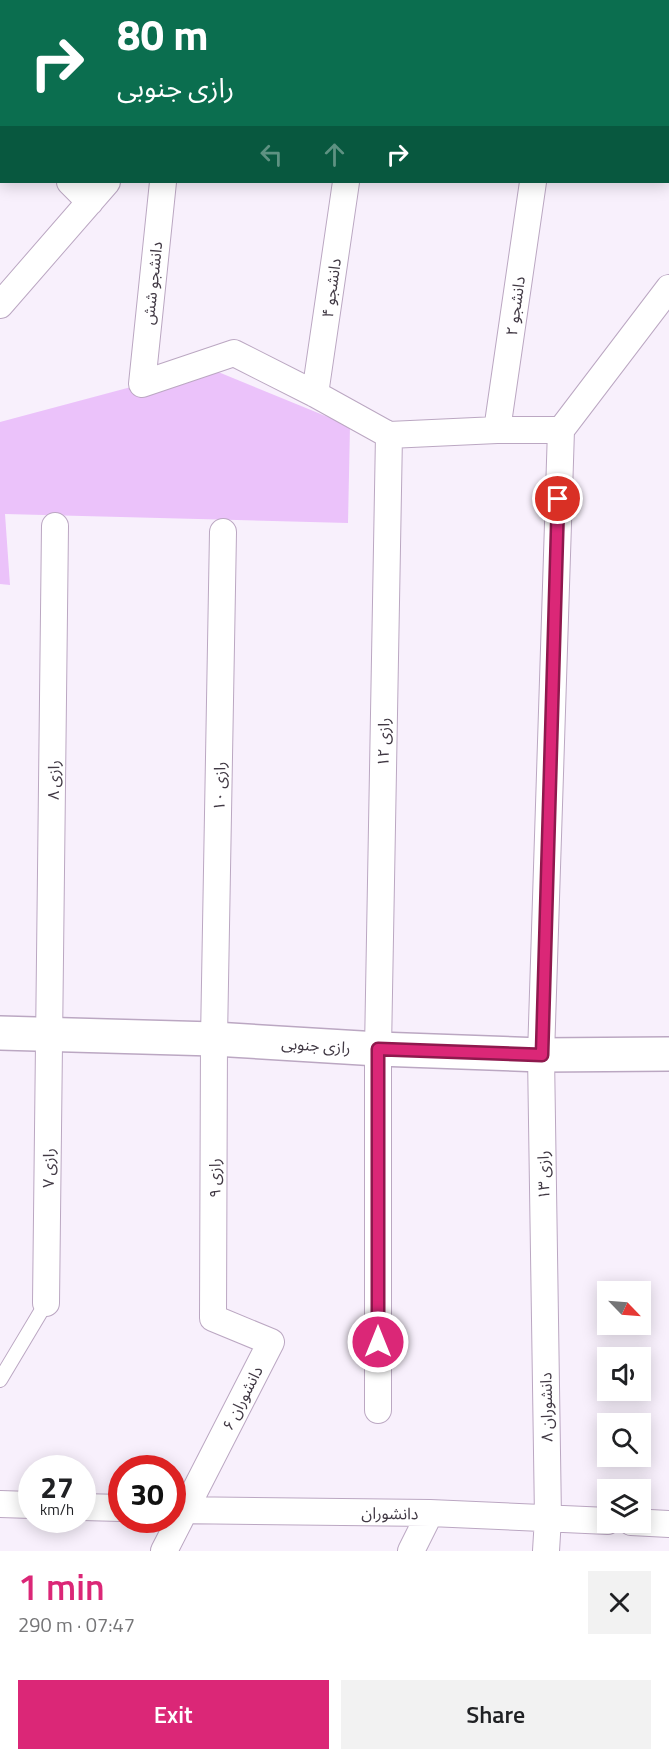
<!DOCTYPE html>
<html lang="en">
<head>
<meta charset="utf-8">
<style>
	:root { --surface:#fff; --page:#f2f2f2; --text:#202124; --muted:#757577; --accent:#db2777 }
	body { margin:0; font-family:"Titillium Web","Noto Sans Arabic",sans-serif; background:var(--page); color:var(--text); height:100vh; display:flex; flex-direction:column; font-size:22px; white-space:nowrap }
	* { box-sizing:border-box; margin:0 }
	p { font-size:20px; color:var(--muted) }
	.icon { flex:none; width:33px; height:33px; fill:none; stroke:currentColor; stroke-width:2; stroke-linecap:round; stroke-linejoin:round }
	.map { position:relative; height:1551px; overflow:hidden }
	.panel { display:flex; flex-direction:column; background:var(--surface); flex:1 }
	.panel>* { flex:none }
	.hud { position:absolute; left:0px; top:0px; width:669px; height:183px; box-shadow:0 3px 15px #0003; background:#0b6e4f; color:#fff; overflow:hidden }
	.needle { width:39px; rotate:115deg }
	.fabs { position:absolute; left:597px; top:1281px; display:grid; gap:12px }
	.fabs a { display:grid; place-items:center; width:54px; height:54px; border-radius:0px; background:var(--surface); box-shadow:0 3px 15px #0003; font-size:30px }
	.speed { position:absolute; left:18px; top:1455px; display:flex; gap:12px; font-size:30px; font-weight:700; text-align:center }
	.speed>* { display:grid; place-content:center; width:78px; height:78px; border-radius:50%; background:var(--surface); box-shadow:0 3px 15px #0003; line-height:1 }
	.speed small { font-size:15px; font-weight:400 }
	.speed .limit { border:9px solid #d22; background:#fff; color:#111 }
	.pin { position:absolute; display:grid; place-items:center; width:51px; height:51px; color:#fff; margin:-26px; border:3px solid #fff; border-radius:50%; box-shadow:0 2px 6px #0007 }
	.me { position:absolute; width:66px; margin:-33px; rotate:0deg; stroke-linejoin:round; filter:drop-shadow(0 0 4px #0008) }
	.turn { display:flex; align-items:center; gap:21px; height:126px; padding:0 18px; font-size:27px }
	.turn .icon { width:78px; height:78px; stroke-width:2.5 }
	.turn b { display:block; font-size:42px; line-height:51px }
	.lanes { display:flex; align-items:center; height:57px; padding:0 18px; background:#0003; justify-content:center; gap:30px; direction:ltr }
	.lanes .off { opacity:.35 }
	.round { display:grid; place-items:center; flex:none; width:63px; height:63px; border-radius:0px; background:var(--page) }
	.summary { display:flex; align-items:center; justify-content:space-between; height:102px; padding:0 18px }
	h1 { font-size:36px; font-weight:600; line-height:45px; color:var(--accent) }
	.action { display:flex; gap:12px; margin-top:auto; padding:12px 18px }
	.action a { flex:1; height:69px; border-radius:0px; background:var(--accent); color:#fff; font-size:24px; font-weight:600; line-height:69px; text-align:center }
	.action a+a { background:var(--page); color:var(--text) }
	.map>svg:first-child { display:block }
</style>
</head>
<body>
<div class="map">
<svg width="669" height="1551" viewBox="0 0 669 1551">
	<rect width="100%" height="100%" fill="#f8f0fc"/>
	<path fill="#ebc2fa" d="M206 367 350 426 348 523 5 514 10 585 0 584V422Z"/>
	<g fill="none" stroke-linecap="round" stroke-linejoin="round">
		<defs>
			<path id="lane" d="M0 1380 46 1303"/>
			<path id="street" d="M36 0V2
				M575 0 585 2
				M185 2 186 0
				M360 2V0
				M546 2V0
				M668 14 669 15
				M668 157 669 156
				M0 165H2
				M70 182 90 202
				M163 182 142 384 234 353 315 394 389 435 497 430H561L669 288
				M0 305 107 182
				M315 394 346 182
				M497 430 533 182
				M46 1303 55 526
				M378 1410V1049L389 435
				M0 1504 32 1505
				M82 1507 122 1508
				M172 1510 430 1513 608 1521
				M631 1522 669 1524
				M164 1551 271 1342 213 1318 214 1039 223 532
				M411 1551 430 1513
				M546 1551 548 1518 541 1055 561 430"/>
			<path id="primary" d="M0 1033 214 1039 378 1049 541 1055 669 1054"/>
		</defs>
		<use href="#lane" stroke="#bba7c2" stroke-width="16"/>
		<use href="#street" stroke="#bba7c2" stroke-width="28"/>
		<use href="#primary" stroke="#bba7c2" stroke-width="36"/>
		<use href="#lane" stroke="#fff" stroke-width="14"/>
		<use href="#street" stroke="#fff" stroke-width="26"/>
		<use href="#primary" stroke="#fff" stroke-width="33"/>
	</g>
	<g fill="none" stroke-linecap="round" stroke-linejoin="round">
		<defs>
			<path id="route" d="M378 1342V1049L542 1055 558 499"/>
		</defs>
		<use href="#route" stroke="#8e194d" stroke-width="15"/>
		<use href="#route" stroke="#db2777" stroke-width="10"/>
	</g>
	<g text-anchor="middle" stroke-width="4.5" stroke-linejoin="round" paint-order="stroke">
		<g font-size="16" fill="#413944" stroke="#fff">
			<text transform="translate(152 283) rotate(-84)" y="6">دانشجو شش</text>
			<text transform="translate(331 288) rotate(-82)" y="6">دانشجو ۴</text>
			<text transform="translate(515 306) rotate(-82)" y="6">دانشجو ۲</text>
			<text transform="translate(383 742) rotate(-89)" y="6">رازی ۱۲</text>
			<text transform="translate(53 780) rotate(-89)" y="6">رازی ۸</text>
			<text transform="translate(219 786) rotate(-89)" y="6">رازی ۱۰</text>
			<text transform="translate(316 1045) rotate(4)" y="6">رازی جنوبی</text>
			<text transform="translate(48 1168) rotate(-89)" y="6">رازی ۷</text>
			<text transform="translate(543 1175) rotate(-91)" y="6">رازی ۱۳</text>
			<text transform="translate(214 1178) rotate(-90)" y="6">رازی ۹</text>
			<text transform="translate(242 1398) rotate(-63)" y="6">دانشوران ۶</text>
			<text transform="translate(546 1407) rotate(-91)" y="6">دانشوران ۸</text>
			<text transform="translate(390 1513) rotate(1)" y="6">دانشوران</text>
		</g>
	</g>
</svg>
<div class="fabs">
<a><svg class="needle" viewBox="-14 -14 28 28"><path d="M0-13l5 13h-10z" fill="#e53935"/><path d="M0 13l5-13h-10z" fill="#757577"/></svg></a>
<a><svg class="icon" aria-label="sound" viewBox="0 0 24 24"><path d="M4 9h4l5-4v14l-5-4H4zM17 9q2 3 0 6"/></svg></a>
<a><svg class="icon" aria-label="search" viewBox="0 0 24 24"><circle cx="10" cy="10" r="6"/><path d="M15 15l6 6"/></svg></a>
<a><svg class="icon" aria-label="layers" viewBox="0 0 24 24"><path d="M12 4l9 5-9 5-9-5zM3 14l9 5 9-5"/></svg></a>
</div>
<div class="speed"><div>27<small>km/h</small></div><div class="limit">30</div></div>
<div class="pin" style="left:558px;top:499px;background:#d93025"><svg class="icon" aria-label="arrive" viewBox="0 0 24 24"><path d="M6 21V4h12l-3 4 3 4H6"/></svg></div>
<svg class="me" style="left:378px;top:1342px" viewBox="-20 -20 40 40"><circle r="17" fill="#db2777" stroke="#fff" stroke-width="3"/><path d="M0-11L8 9 0 5-8 9z" fill="#fff"/></svg>
<div class="hud">
<div class="turn"><svg class="icon" aria-label="right" viewBox="0 0 24 24"><path d="M7 20v-9h11M14 6l5 5-5 5"/></svg><div><b>80 m</b>رازی جنوبی</div></div>
<div class="lanes"><svg class="icon off" aria-label="left" viewBox="0 0 24 24"><path d="M17 20v-9H6M10 6l-5 5 5 5"/></svg><svg class="icon off" aria-label="ahead" viewBox="0 0 24 24"><path d="M12 20V5M6 11l6-6 6 6"/></svg><svg class="icon" aria-label="right" viewBox="0 0 24 24"><path d="M7 20v-9h11M14 6l5 5-5 5"/></svg></div>
</div>
</div>
<section class="panel">
<div class="summary"><div><h1>1 min</h1><p>290 m · 07:47</p></div><a class="round"><svg class="icon" aria-label="close" viewBox="0 0 24 24"><path d="M6 6l12 12M18 6L6 18"/></svg></a></div>
<div class="action"><a>Exit</a><a>Share</a></div>
</section>
</body>
</html>
